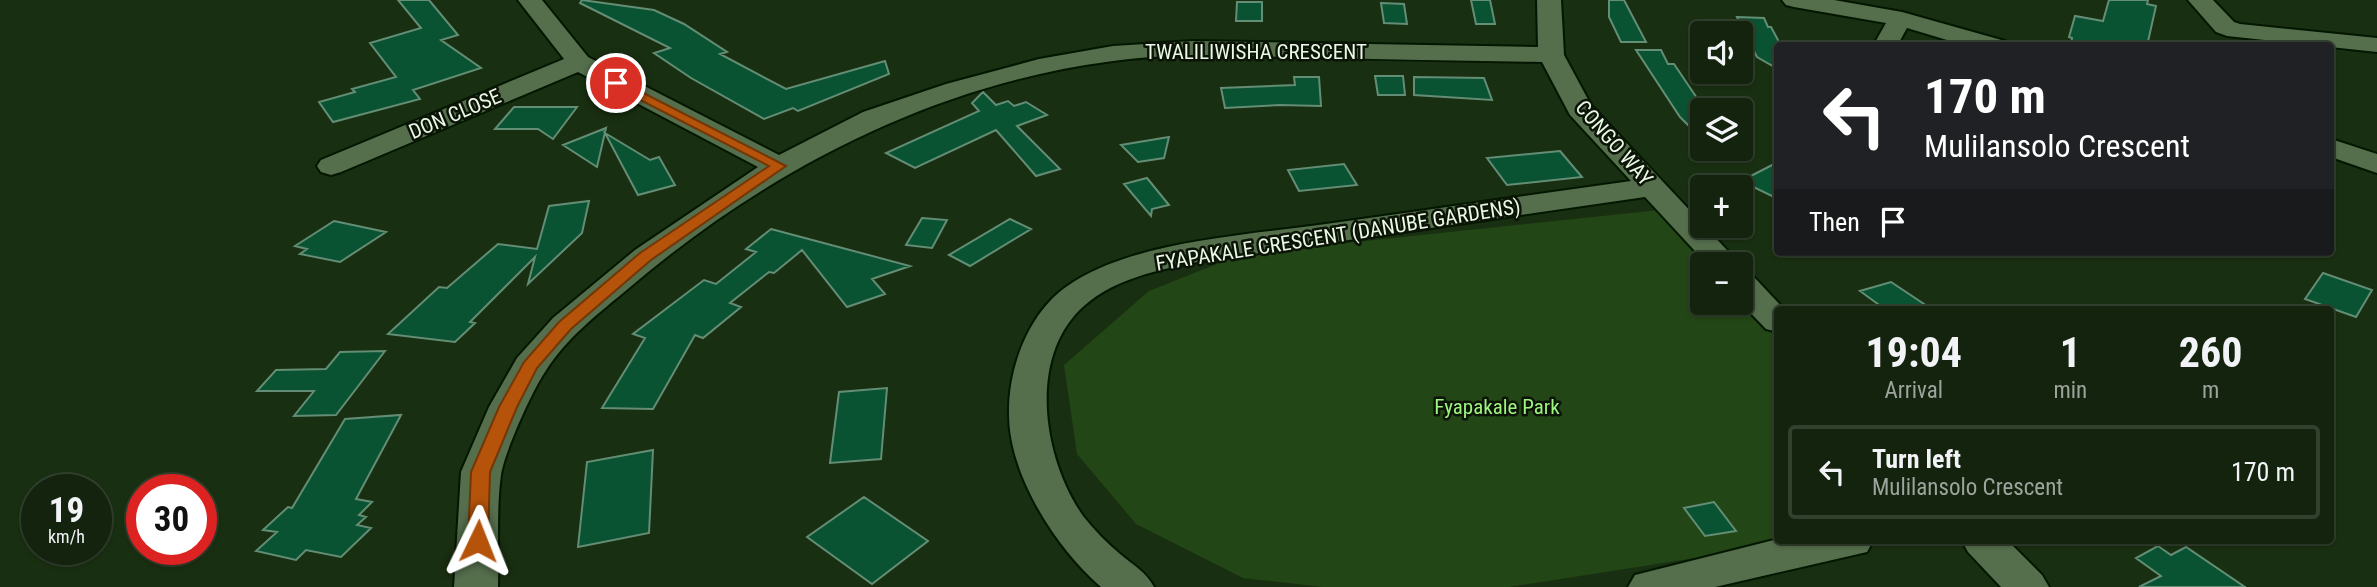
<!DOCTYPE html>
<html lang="en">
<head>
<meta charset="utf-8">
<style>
	:root { --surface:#13230d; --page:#1c2b16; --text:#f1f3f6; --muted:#9da49d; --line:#32402e }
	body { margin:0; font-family:"Roboto Condensed",sans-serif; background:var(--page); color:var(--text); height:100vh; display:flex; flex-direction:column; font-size:26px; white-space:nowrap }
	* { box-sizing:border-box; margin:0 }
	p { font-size:23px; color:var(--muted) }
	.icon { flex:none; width:38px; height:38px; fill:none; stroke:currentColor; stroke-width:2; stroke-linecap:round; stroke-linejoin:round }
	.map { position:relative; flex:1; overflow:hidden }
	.side { position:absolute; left:1774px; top:306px; width:560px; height:238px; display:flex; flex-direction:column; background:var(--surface); border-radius:7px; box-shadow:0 2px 5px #0004,0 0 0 2px var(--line) }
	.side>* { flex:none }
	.guide { position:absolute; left:1774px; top:42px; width:560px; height:214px; border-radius:7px; box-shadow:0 2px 5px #0004,0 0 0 2px var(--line); background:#202124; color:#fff; overflow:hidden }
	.fabs { position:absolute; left:1690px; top:21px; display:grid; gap:14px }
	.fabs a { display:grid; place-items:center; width:63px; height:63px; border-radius:7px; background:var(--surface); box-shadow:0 2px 5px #0004,0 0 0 2px var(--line); font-size:35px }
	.speed { position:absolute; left:21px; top:474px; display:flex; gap:14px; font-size:35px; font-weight:700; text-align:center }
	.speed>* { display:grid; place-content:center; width:91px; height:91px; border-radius:50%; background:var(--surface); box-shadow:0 2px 5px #0004,0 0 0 2px var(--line); line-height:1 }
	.speed small { font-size:18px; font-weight:400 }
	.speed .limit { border:10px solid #d22; background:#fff; color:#111 }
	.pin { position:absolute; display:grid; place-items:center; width:60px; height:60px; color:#fff; margin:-30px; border:4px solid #fff; border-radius:50%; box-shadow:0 2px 7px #0007 }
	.me { position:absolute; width:77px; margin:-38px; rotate:2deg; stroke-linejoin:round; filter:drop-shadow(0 0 5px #0008) }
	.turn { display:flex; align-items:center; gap:24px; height:147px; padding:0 35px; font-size:32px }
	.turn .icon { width:91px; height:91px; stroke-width:2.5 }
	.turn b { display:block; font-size:49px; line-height:60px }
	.then { display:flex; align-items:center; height:66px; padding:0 35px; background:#0003; gap:14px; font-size:26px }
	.eta { display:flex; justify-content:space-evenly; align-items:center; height:119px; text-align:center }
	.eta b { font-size:42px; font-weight:700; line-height:49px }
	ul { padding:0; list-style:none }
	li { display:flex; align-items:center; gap:21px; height:94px; margin:0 14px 10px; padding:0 21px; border:4px solid var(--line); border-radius:7px }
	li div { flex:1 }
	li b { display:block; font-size:26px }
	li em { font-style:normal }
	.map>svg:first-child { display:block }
</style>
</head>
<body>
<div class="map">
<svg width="2377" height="587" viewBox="0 0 2377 587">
	<rect width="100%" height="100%" fill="#192f11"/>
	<path fill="#234616" d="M1669 209 1720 264H1703V303H1741L1778 328V541H1804L1509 587H1323L1243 578 1136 524 1077 454 1064 365 1149 291 1242 254Z"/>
	<path fill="#095232" stroke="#638d74" stroke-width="2" d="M398 0H429L458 35 441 40 481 68 413 90 420 99 333 122 319 102 355 92 352 89 396 77 370 43 421 28Z
		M582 0 654 10 684 24 727 52 720 54 786 89 885 61 889 74 798 111 793 108 764 119 691 78 654 53 670 48 580 3Z
		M1471 0H1490L1495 24H1476Z
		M1609 0H1624L1646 42H1621L1609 17Z
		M2109 0H2148L2147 4 2156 6 2147 46H2071L2072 38 2069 37 2075 16 2103 21Z
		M1237 2H1262V21H1236Z
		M1381 3 1404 4 1407 24 1384 23Z
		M1737 17 1764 18 1768 27H1771L1778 40V69L1757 57Z
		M1636 50H1661L1668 64H1674L1703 107V140L1680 117Z
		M1375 76H1403L1405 95H1378Z
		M1294 77H1319L1321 106 1280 105 1225 108 1221 88 1295 85Z
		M1414 77 1484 78 1492 100 1414 95Z
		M983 92 996 105 1008 101 1014 106 1026 102 1047 115 1017 126 1060 169 1036 176 996 130 915 168 886 153 979 111 972 103Z
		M514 107H577L553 139 538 129H495Z
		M606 128 597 167 563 145Z
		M605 133 650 160 659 157 675 185 638 195Z
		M1169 137 1164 158 1138 162 1121 145Z
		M1560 151 1582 177 1507 185 1487 158Z
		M1778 162V199L1741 181Z
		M1344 164 1357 185 1299 191 1288 170Z
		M1147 178 1169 205 1152 209 1151 216 1124 184Z
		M589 201 582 233 528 284 535 257 470 322 475 323 455 342 388 334 439 287 447 288 498 244 537 249 549 206Z
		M922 218 947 220 932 248 906 245Z
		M1010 219 1031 229 970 266 949 255Z
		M334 221 386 232 340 262 300 254 307 249 295 246Z
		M771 229 910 266 872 279 885 294 847 307 802 250 774 273 769 272 730 303 741 307 703 338 695 335 653 409 602 408 645 338 633 334 704 280 716 284 756 252 746 249Z
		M2323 273 2372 290 2356 317 2305 299Z
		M1891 282 1933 310H1886L1860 291Z
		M385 351 336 415 294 416 314 391H257L276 370 326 369 340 352Z
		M887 388 881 459 830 463 839 392Z
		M401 415 356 499 372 502 359 515 366 517 357 525 371 528 341 557 306 550 296 560 256 551 277 532 263 530 288 507 292 508 345 419Z
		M653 450 649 533 578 547 587 462Z
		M864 497 928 541 872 584 807 537Z
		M1714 502 1736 531 1705 536 1684 508Z
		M2158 546 2171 555 2186 547 2245 587H2139L2161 576 2136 558Z"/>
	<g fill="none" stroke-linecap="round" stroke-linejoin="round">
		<defs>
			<path id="minor" d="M518 0H542L588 57 779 155 863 112 946 84 1039 59 1113 46 1193 41 1538 47 1537 0H1561L1564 55 1591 105 1740 264H1707L1645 197 1198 262C1159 270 1116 278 1085 305 1026 356 1043 459 1083 516 1094 530 1107 543 1120 554 1133 565 1146 572 1154 587H1101C1056 548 1009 475 1009 414 1008 369 1028 314 1066 287 1130 241 1248 235 1326 224 1428 210 1529 195 1631 181L1570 115 1542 62C1459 61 1375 59 1291 57 1232 56 1172 53 1113 61 933 84 766 171 629 288 599 313 566 338 545 372 532 391 504 453 501 475 496 511 499 550 498 587H454L461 472 489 407 517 358 553 318 635 250 758 167 578 72 341 172 331 175 321 172 317 166 321 160 564 59Z
				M1782 0H1834L1902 12 2005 41 2008 46H1967L1907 28 1897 46H1873L1886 23 1794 7 1786 5Z
				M2188 0H2213L2234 22 2240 24 2377 38V52L2227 36 2216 32Z
				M2331 139 2377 154V173L2331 157Z
				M1741 273 1753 276 1785 310H1778V332L1766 329 1741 303Z
				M1778 539 1873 541 1867 552 1715 587H1628L1635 575Z
				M1962 541H2008L2042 575 2049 587H2001L1968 552Z"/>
		</defs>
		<use href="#minor" stroke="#031700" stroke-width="4"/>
		<use href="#minor" fill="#556e4c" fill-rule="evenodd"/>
	</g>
	<path fill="#b45309" stroke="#753606" stroke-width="2" d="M616 79 786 166 651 260 571 329 537 368 517 407 490 472 488 541 485 546 478 548 471 546 468 541 471 472 499 407 524 362 559 322 640 253 769 166 611 85 610 83Z"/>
	<g text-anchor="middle" stroke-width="5" stroke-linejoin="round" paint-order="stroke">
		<g font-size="21" fill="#eaf9e5" stroke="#0b1407">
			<text x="1256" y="59">TWALILIWISHA CRESCENT</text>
			<text transform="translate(455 114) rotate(-23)" y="7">DON CLOSE</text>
			<text transform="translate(1614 143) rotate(49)" y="7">CONGO WAY</text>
			<text transform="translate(1338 235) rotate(-9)" y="7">FYAPAKALE CRESCENT (DANUBE GARDENS)</text>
		</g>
		<g font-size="21" fill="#9df47e" stroke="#0b1407">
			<text x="1497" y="414">Fyapakale Park</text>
		</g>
	</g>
</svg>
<div class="fabs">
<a><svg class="icon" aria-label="sound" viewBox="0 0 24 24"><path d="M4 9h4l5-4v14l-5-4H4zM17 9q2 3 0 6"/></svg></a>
<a><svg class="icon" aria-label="layers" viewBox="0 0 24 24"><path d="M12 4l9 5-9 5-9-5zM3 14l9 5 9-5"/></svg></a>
<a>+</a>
<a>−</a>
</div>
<div class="speed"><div>19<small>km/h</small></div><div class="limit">30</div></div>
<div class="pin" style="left:616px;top:83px;background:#d93025"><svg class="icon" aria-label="arrive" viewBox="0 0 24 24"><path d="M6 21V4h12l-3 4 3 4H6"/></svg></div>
<svg class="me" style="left:478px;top:541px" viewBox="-20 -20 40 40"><path d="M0-17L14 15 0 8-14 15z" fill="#b45309" stroke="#fff" stroke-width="4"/></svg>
<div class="guide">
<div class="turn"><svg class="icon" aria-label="left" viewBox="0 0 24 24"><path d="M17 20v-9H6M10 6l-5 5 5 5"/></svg><div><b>170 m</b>Mulilansolo Crescent</div></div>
<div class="then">Then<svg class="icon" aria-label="arrive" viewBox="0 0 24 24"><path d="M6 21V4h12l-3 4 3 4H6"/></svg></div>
</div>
<section class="side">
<div class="eta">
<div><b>19:04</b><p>Arrival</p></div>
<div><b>1</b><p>min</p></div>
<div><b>260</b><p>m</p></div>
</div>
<ul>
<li><svg class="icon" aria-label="left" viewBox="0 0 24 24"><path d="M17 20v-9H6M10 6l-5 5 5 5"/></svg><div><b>Turn left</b><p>Mulilansolo Crescent</p></div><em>170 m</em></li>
</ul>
</section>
</div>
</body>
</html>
